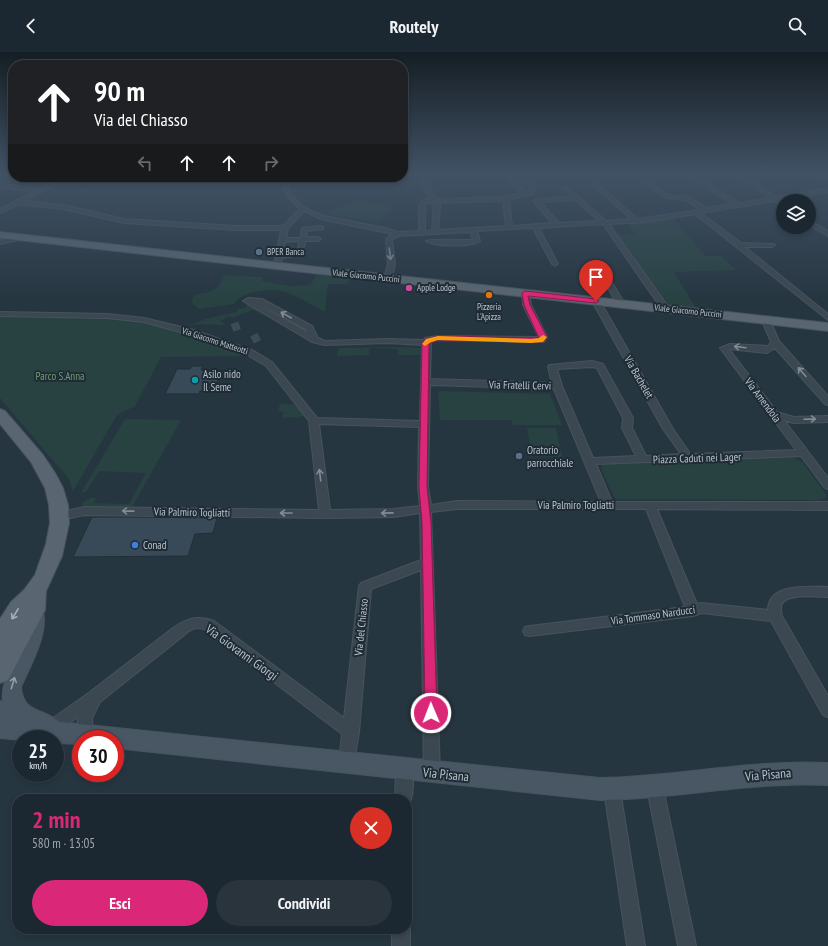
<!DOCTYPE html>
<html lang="it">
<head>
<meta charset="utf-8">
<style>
	:root { --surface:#1c2831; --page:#29343d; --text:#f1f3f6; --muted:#a0a6ab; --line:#3a444d; --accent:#db2777 }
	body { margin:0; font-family:"PT Sans Narrow",sans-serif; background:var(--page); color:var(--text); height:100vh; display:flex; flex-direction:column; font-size:15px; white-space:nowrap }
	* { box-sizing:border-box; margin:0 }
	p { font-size:13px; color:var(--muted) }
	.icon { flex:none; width:22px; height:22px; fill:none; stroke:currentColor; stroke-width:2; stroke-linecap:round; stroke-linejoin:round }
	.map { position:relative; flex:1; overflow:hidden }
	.panel { position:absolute; left:12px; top:742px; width:400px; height:140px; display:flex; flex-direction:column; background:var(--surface); border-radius:16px; box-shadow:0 2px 6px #0003,0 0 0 1px var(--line) }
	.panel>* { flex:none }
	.hud { position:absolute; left:8px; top:8px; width:400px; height:122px; border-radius:16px; box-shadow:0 2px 6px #0003,0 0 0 1px var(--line); background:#202124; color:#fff; overflow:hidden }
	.buttons { position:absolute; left:776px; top:142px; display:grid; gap:8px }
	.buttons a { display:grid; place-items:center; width:40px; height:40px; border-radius:50%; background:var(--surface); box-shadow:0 2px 6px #0003,0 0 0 1px var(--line); font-size:20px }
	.speed { position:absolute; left:12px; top:678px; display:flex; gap:8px; font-size:20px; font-weight:700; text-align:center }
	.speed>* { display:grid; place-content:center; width:52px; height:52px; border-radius:50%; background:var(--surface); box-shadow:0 2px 6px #0003,0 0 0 1px var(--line); line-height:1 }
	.speed small { font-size:10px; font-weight:400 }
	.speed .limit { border:6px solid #d22; background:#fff; color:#111 }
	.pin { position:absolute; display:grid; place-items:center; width:34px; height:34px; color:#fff; margin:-41px -17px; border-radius:50% 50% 50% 0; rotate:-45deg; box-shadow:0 0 4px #0007 }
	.pin .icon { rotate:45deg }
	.me { position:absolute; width:44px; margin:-22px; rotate:359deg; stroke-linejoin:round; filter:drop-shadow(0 0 3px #0008) }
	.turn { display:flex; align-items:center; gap:14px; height:84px; padding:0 20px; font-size:18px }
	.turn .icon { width:52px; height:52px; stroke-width:2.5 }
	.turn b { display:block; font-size:28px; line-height:34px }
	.lanes { display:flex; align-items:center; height:38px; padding:0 20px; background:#0003; justify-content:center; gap:20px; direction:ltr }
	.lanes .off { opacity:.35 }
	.round { display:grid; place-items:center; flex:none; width:42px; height:42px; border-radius:21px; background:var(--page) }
	.overview { display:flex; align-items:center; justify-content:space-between; height:68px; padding:0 20px }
	h1 { font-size:24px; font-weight:600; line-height:30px; color:var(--accent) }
	.cta { display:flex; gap:8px; margin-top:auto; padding:8px 20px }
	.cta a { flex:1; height:46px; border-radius:24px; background:var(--accent); color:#fff; font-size:16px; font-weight:600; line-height:46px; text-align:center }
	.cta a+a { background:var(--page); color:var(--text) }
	header { display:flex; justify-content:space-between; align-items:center; height:52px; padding:0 20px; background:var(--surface); font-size:18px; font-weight:600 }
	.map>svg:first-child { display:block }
</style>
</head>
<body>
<header><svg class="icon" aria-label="back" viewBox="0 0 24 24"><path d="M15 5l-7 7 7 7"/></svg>Routely<svg class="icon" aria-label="search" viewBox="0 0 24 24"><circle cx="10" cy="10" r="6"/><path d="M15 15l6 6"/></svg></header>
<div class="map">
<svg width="828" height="894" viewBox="0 0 828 894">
	<rect width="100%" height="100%" fill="#263641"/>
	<path fill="#284242" d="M103 125H204L208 130 198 132 95 130Z
		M353 149 390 152 392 158 377 170 338 164 327 161Z
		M665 167H674L705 204H721L736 218 674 220 696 256 669 253 617 183H636L627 171Z
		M225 223 263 225 262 229 290 234 310 233 317 223 349 226 347 232H328L325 260C312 253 299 245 286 240 273 235 241 239 234 252L199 257 191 250 195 242C214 240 216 239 225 223Z
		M246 249 258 256 255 258 270 267 253 258 233 266 230 264 220 269 226 272 223 273 200 272 191 273 205 267 237 260V257L245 256 248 251 244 250Z
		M0 265C45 265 103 261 146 270 180 277 213 291 245 302L244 304 161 305 135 354 117 363 73 439 69 427 0 346Z
		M397 295 422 296 421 303H398V297L372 296 369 297V303L337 304 338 296Z
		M438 339 550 342 562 373H513L511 368H440Z
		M280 352 298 353 305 363 299 365 282 366 284 360 278 359Z
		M125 367 181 368 132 455 82 456 83 450 91 446H96L94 451 129 452 146 421 99 419 86 440 81 441Z
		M527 376H556L562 405 532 404Z
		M793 405 803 411 827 444 826 446 818 448 617 447 614 445 601 416 602 412 609 411Z"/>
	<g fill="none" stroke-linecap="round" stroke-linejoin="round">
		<path stroke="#192e40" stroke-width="1.5" d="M77 139 101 125"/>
	</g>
	<path fill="#384a57" stroke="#212e38" d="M192 314H203L201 318H222L213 339H200L199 342H165L177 317H190Z
		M92 465H131L217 466 213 481 195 482 188 504 73 505Z"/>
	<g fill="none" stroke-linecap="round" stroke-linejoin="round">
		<path stroke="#3c4b56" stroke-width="8" stroke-dasharray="8 4" stroke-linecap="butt" d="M232 276 243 272
			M252 288 262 283"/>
		<defs>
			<path id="street" d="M689 122H713L711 124H696L740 151 770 146 737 122H742L776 145 828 136V140L780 148 782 150 779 152 774 149 701 161 741 191 774 192 775 193 772 195H745L828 262V268L695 162 648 170 609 172 670 257 666 259H663L603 172 539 176 558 212 555 214 552 212 533 176 477 179 480 189C473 195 434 195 426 189 428 187 466 188 473 188L470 180 398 184 392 188 395 212 392 226 388 228 384 226 388 212 386 187 392 182 321 167 304 159 288 176 286 186H300L302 176 321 174 323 175V177L307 179 306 185H318L321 187 318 189H305L303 199 294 204 282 206 280 214 277 216 274 214 281 178H236L124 171 64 157 19 152 0 161V157L35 139 0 136V132L41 136 64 125H71L24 149 64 153 124 167 236 174H283L300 157 286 143 280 125H286L291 142 300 152 311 159 325 164 385 176 398 180 419 179V152L423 148 429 147 422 130 425 128 428 130 435 147 506 145 520 141 508 125 525 126 536 135 533 142 509 148 512 174 552 171 533 149 536 147 572 145 563 136 566 134 606 169 631 167 593 133 595 130 638 167 700 158 686 148 665 146 646 132 648 129 668 143 689 145 707 156 733 152 688 124ZM514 128 524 129 530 135 529 140H525ZM576 148 599 169 559 171 540 150ZM503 149 506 174 438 178 440 153 437 151 434 153 432 178 425 179V152L427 151ZM299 189 298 197 290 201 283 202 285 190Z
				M813 122H819L828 126V130Z
				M809 168 828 179V184L809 173Z
				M20 184 23 186 22 187 0 192V188Z
				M598 215 603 216 625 252 624 254 617 252 597 216Z
				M522 239 529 241 531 253 547 285 544 290 438 288 431 290 430 327 552 331 548 315 549 313 592 309 603 312 633 366 632 376 646 404 681 402 663 377 592 249 596 247 600 249 673 377 689 400 688 402 796 398 720 296 730 292 768 294 771 290 762 268 763 266H769L779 289 828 344V353L825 352 775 296 767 301 729 297 777 360 794 365 828 364V370L793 371 784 368 828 426V437L824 435 801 404 596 412 612 450H828V458L657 457 697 552 701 551 768 558C768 530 810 535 828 535V545C818 545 784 540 781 554 781 557 781 561 782 564L828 644V665L823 663 771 569 702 561 693 564 530 584 525 583 523 579 525 575 530 574 685 555 646 457H457L431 460 440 721 438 726 432 729 426 726 424 721 421 518 371 537 359 680 353 715 347 717 341 715 339 710 342 682 204 577C195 574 190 578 183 584L100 650 92 666 93 683 91 687 80 688 77 683 78 665 51 683 46 681 43 676 46 671 90 640 173 576C188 566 197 563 214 569L344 666 359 534 361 531 421 508 420 461 394 465 325 466 84 463 61 468 57 467 55 464 57 461 84 455 319 458 309 369 266 314 246 302 184 281 144 270 107 266 0 264V260L107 262 144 266 190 277 252 298 272 310 317 366 420 369 422 293 388 291 325 293 312 290 243 249 248 246 262 247 312 274 318 286 325 289 388 287 424 288 425 286 438 284 539 285 523 253ZM256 251 306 277 307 280ZM592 315 597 316 623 366 622 376 636 404 593 406 562 334 557 317ZM430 333 554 337 601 450 457 449 431 453 428 435ZM319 372 419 375 418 435 420 454 394 457 330 458Z
				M404 709 410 712C414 721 415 747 407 753V747H395L396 717 398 712Z
				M655 728 661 730 663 736 696 894H678L647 736 649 730Z
				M612 730 618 732 620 738 645 894H627L604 738 606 732Z
				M407 870 410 877V894H392V877H407Z"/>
			<path id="secondary" d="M34 553 41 555C52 576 30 614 21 635 23 662 44 656 59 670L600 726C677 725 751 707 828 711V733C751 729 677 747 600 748L115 696V687H81V692L55 691V687H21V688L0 686V649L3 650C0 627 17 605 23 582 26 573 23 564 27 555Z"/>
			<path id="primary" d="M0 180 828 271V279L0 186Z
				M0 357 5 359 43 403 55 421 63 436 68 453 69 471 62 504 46 539 45 558 8 628 0 631V567L11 550 24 538 35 523 46 492 50 471 49 453 45 436 31 410 0 372Z"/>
		</defs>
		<use href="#street" stroke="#47535d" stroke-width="2"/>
		<use href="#secondary" stroke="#47535d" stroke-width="2"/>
		<use href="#primary" stroke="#47535d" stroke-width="2"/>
		<use href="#street" fill="#3b4751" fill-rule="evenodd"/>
		<use href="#secondary" fill="#495764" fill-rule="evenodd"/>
		<use href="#primary" fill="#596671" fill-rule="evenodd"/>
	</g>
	<defs><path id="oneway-shaft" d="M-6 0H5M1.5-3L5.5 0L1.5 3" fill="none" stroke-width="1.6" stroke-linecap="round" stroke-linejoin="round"/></defs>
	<g stroke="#808b94">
		<use href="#oneway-shaft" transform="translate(390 202) rotate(83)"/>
		<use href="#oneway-shaft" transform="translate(286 263) rotate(-151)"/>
		<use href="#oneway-shaft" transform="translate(740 295) rotate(-173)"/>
		<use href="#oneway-shaft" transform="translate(802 320) rotate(-131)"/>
		<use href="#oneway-shaft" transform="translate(810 367) rotate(-2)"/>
		<use href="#oneway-shaft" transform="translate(320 423) rotate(-97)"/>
		<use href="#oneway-shaft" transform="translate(128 459) rotate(-179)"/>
		<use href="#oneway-shaft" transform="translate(286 461) rotate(-180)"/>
		<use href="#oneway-shaft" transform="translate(387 461) rotate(179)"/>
	</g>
	<use stroke="#a5b0b9" href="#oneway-shaft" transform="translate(15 562) rotate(122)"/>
	<use stroke="#919da7" href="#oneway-shaft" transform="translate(13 631) rotate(-73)"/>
	<linearGradient id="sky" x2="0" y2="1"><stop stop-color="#151e24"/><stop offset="0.49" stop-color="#415265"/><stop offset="1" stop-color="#415265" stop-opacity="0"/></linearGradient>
	<rect width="828" height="247" fill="url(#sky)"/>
	<path fill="#db2777" stroke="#8e194d" d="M525 239 596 247 599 249 596 251 528 244 530 253 547 285 543 290 438 288 429 292 427 435 431 471 437 661 435 665 431 666 426 665 425 661 422 471 419 435 422 291 426 287 438 284 539 286 524 253 522 241Z"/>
	<path fill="#f59e0b" d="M543 283 547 285 543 290 531 291 438 288 431 290 425 294 422 292 426 287 438 284 531 287 539 286Z"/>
	<g fill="#5c6f8a" stroke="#1f2c36" stroke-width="1.5">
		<circle cx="259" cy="200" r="4"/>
		<circle cx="519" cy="404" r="4"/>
	</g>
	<circle fill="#d1479c" stroke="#1f2c36" stroke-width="1.5" cx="409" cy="236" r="4"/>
	<circle fill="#e8710a" stroke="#1f2c36" stroke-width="1.5" cx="489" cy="243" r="4"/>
	<circle fill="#0f9aa8" stroke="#1f2c36" stroke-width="1.5" cx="195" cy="328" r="4"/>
	<circle fill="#3f7fe0" stroke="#1f2c36" stroke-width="1.5" cx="135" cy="493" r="4"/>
	<g text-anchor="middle" stroke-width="4" stroke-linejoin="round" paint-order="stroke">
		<g font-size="9" fill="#b8c2cb" stroke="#1f2c36" text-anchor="start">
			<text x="267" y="203">BPER Banca</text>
			<text x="417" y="239">Apple Lodge</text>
			<text x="489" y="258" text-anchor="middle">Pizzeria<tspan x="489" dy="10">L'Apizza</tspan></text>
		</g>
		<g font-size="9" fill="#b8c2cb" stroke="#1f2c36">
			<text transform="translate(366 224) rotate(6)" y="3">Viale Giacomo Puccini</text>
			<text transform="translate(688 259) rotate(6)" y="3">Viale Giacomo Puccini</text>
			<text transform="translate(215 289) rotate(18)" y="3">Via Giacomo Matteotti</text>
		</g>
		<g font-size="11" fill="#b8c2cb" stroke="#1f2c36" text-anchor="start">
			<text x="203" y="326">Asilo nido<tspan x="203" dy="13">Il Seme</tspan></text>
			<text x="527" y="402">Oratorio<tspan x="527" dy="13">parrocchiale</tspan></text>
			<text x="143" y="497">Conad</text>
		</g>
		<g font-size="11" fill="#6f9c73" stroke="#1f2c36">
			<text x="60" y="328">Parco S.Anna</text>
		</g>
		<g font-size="11" fill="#b8c2cb" stroke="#1f2c36">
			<text transform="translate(639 325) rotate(60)" y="4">Via Bachelet</text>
			<text transform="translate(520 333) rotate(1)" y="4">Via Fratelli Cervi</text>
			<text transform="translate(763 348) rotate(53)" y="4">Via Amendola</text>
			<text transform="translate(697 406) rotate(-2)" y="4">Piazza Caduti nei Lager</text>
			<text x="576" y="457">Via Palmiro Togliatti</text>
			<text transform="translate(192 460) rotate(1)" y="4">Via Palmiro Togliatti</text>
			<text transform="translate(653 563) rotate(-8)" y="4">Via Tommaso Narducci</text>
			<text transform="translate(361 575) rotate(-84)" y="4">Via del Chiasso</text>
		</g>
		<g font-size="13" fill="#b8c2cb" stroke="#1f2c36">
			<text transform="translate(242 600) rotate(36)" y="5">Via Giovanni Giorgi</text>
			<text transform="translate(446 722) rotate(6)" y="5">Via Pisana</text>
			<text transform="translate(768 722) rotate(-5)" y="5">Via Pisana</text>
		</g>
	</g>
</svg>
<div class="buttons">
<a><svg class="icon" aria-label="layers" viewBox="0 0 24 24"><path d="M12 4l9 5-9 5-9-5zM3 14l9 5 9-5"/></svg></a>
</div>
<div class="speed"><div>25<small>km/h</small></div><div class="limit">30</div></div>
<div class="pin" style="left:596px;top:249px;background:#d93025"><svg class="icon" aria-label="arrive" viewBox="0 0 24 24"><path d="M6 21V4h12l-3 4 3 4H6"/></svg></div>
<svg class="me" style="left:431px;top:661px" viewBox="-20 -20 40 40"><circle r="17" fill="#db2777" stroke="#fff" stroke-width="3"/><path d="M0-11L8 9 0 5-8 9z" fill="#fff"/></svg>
<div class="hud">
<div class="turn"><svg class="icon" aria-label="ahead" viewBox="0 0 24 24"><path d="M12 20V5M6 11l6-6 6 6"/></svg><div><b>90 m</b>Via del Chiasso</div></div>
<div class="lanes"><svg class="icon off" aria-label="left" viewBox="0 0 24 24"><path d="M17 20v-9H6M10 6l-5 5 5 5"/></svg><svg class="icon" aria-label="ahead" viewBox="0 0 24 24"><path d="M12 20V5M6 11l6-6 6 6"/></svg><svg class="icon" aria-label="ahead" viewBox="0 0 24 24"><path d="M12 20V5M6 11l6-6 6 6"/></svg><svg class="icon off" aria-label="right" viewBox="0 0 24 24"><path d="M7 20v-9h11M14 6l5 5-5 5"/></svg></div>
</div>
<section class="panel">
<div class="overview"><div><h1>2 min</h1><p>580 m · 13:05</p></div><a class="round" style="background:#d93025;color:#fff"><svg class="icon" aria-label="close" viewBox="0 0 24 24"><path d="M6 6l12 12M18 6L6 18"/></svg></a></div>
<div class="cta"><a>Esci</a><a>Condividi</a></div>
</section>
</div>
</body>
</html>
